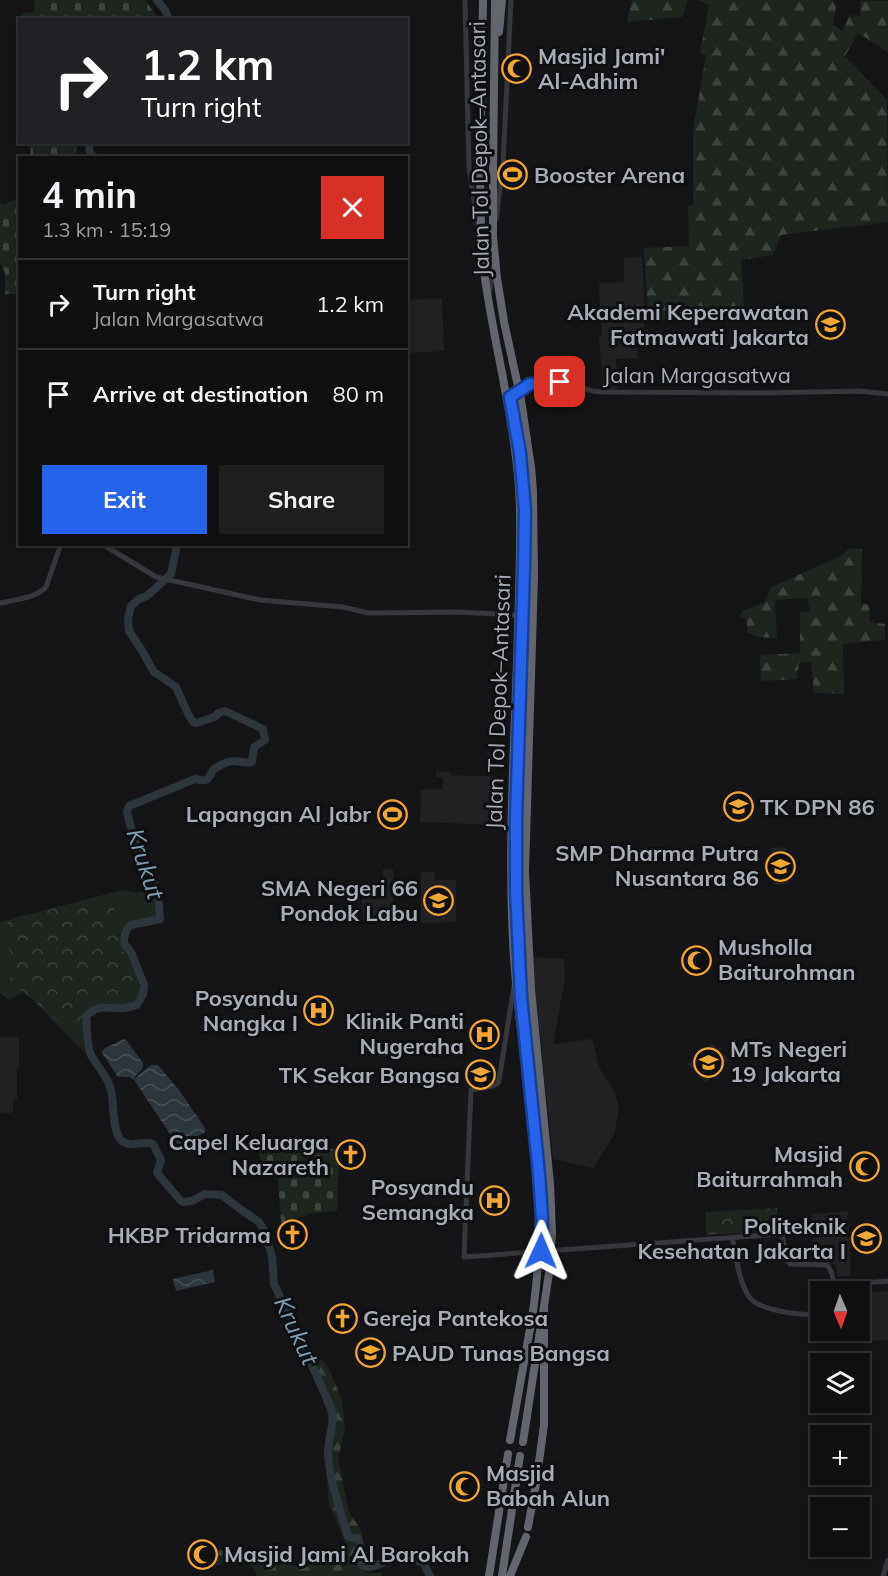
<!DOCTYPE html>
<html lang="en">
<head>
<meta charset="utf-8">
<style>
	:root { --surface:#101011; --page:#1e1e1f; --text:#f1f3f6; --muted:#9c9d9f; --line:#303031; --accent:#2563eb }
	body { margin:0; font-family:Mulish,sans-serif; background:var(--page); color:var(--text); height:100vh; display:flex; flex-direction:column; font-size:22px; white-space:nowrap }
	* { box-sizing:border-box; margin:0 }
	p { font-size:20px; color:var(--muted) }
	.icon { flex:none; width:33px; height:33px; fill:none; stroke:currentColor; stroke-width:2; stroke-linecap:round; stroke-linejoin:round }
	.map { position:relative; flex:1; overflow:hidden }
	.drawer { position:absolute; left:18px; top:156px; width:390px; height:390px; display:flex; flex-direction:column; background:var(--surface); border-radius:0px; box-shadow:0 3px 9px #0003,0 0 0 2px var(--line) }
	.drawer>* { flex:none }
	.banner { position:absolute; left:18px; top:18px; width:390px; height:126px; border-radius:0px; box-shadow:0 3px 9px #0003,0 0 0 2px var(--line); background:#202124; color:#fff; overflow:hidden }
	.needle { width:39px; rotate:178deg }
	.buttons { position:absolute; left:810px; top:1281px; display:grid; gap:12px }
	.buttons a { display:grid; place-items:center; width:60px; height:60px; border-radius:0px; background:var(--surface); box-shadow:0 3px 9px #0003,0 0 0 2px var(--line); font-size:30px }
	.pin { position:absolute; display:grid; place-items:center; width:51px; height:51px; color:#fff; margin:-26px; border-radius:12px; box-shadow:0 3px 9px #0006 }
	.me { position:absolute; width:66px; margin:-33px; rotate:1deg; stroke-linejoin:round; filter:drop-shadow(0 0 4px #0008) }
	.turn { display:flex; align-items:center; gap:21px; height:126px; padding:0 24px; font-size:27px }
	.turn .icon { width:78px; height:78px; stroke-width:2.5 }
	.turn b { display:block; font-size:42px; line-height:51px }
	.round { display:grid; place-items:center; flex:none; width:63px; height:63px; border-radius:0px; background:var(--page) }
	.summary { display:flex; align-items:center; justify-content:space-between; height:102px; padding:0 24px }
	h1 { font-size:36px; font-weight:700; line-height:45px }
	.cta { display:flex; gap:12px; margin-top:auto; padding:12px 24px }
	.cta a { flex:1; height:69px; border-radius:0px; background:var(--accent); color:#fff; font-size:24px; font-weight:700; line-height:69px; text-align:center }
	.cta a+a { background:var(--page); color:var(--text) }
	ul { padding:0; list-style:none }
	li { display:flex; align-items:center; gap:18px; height:90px; padding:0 24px; border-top:2px solid var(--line) }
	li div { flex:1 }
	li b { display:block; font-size:22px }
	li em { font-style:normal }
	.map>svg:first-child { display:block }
</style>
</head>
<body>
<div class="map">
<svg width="888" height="1576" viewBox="0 0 888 1576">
	<defs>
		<pattern id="forest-firs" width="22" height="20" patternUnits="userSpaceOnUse" patternTransform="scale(1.5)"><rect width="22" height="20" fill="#1d251e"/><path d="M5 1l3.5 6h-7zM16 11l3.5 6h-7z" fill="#3b423c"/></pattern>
		<pattern id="cemetery-stones" width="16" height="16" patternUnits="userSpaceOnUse" patternTransform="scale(1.5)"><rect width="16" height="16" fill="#1d251e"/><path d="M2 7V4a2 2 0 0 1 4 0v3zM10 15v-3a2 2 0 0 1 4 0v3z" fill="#3b423c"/></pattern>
		<pattern id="park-crowns" width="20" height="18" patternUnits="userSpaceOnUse" patternTransform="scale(1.5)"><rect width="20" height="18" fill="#1d251e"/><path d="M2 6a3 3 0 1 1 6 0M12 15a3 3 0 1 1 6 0" fill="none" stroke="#3b423c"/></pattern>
		<pattern id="water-waves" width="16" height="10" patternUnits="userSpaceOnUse" patternTransform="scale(1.5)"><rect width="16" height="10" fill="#2b353b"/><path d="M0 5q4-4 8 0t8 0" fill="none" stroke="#475055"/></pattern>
	</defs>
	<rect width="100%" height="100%" fill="#151517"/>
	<path fill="#212124" d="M642 256 645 308 644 333 615 335H633V346H637L638 358 616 359 617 390H604L599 336H602L601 313 630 310 600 311 599 283 624 282V258Z
		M442 298 444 351 407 353V300Z
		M436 771 451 772V775L504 777 502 825 420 822 421 789H443V777H436Z
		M786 847 789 884 774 885 771 848Z
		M383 869H393L394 919 363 920 361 882 383 881Z
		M421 872H434L435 880H456V922L421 923Z
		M532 957 564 959 565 980 553 1044 592 1039 600 1069 615 1092 619 1110 614 1135 593 1168 553 1159Z
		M0 1037H19V1068L17 1069V1100H13V1113H0Z
		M712 1043 730 1060 706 1083 688 1064Z
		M848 1211 851 1276 837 1277 836 1264 814 1265 811 1214Z
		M888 1291V1340L869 1341 867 1292Z"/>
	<path fill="#1d251e" d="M155 888 156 917 128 925 119 935 137 970 141 1007 90 1010 83 1023 84 1052 24 991 9 1000 0 993V922L122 890 136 893Z"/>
	<path fill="url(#forest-firs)" d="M632 0H688L682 17 627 22Z
		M697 0H833L836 7 833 25 843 31 850 14 860 17 861 1H888V52L858 33 845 56 887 100 888 222 781 235 773 255 741 260 745 319 648 321 644 248 689 246 688 206 693 205V130L706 55 700 53 709 5Z
		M850 548 862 549 861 603 869 605 870 622 885 624V640L843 644 844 694 814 693 811 662 799 663 797 679 761 681 760 655 800 653V612L810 611 807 598 775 600 777 638 757 637 747 632V619L739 616 744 610 765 602 771 587 839 557Z
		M303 1340 328 1367 342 1400 345 1429 338 1459 349 1512 363 1533 357 1551 356 1565C364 1573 371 1574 382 1572L381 1576H257L253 1566 226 1563 211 1567 208 1547 263 1561 303 1566 339 1558 345 1541 329 1505 326 1468V1439L329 1418Z"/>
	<path fill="url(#cemetery-stones)" d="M34 0H145L159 19H20L21 13 34 12Z
		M31 143V142L78 143 74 157H30Z
		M19 199V294H5V273L0 262V203L4 204Z
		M287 1137H307L311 1148 339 1149 337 1211 309 1214 281 1223 277 1166 262 1167 259 1153 288 1147Z"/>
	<path fill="url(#park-crowns)" d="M95 899 114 901V925L121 947 133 969V992L100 997 85 1008 78 1035 72 1032 11 982 7 923 14 918Z
		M777 1208 778 1231 706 1235 705 1212Z"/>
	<path fill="url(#water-waves)" d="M124 1039 127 1041 143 1063C145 1070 136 1073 134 1079L151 1065H158L179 1090 205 1128V1132L182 1145 176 1143 134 1080 129 1077H118L102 1053V1051L105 1048Z
		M213 1270 215 1282 176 1291 173 1279Z"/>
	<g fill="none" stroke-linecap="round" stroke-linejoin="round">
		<path stroke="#2b353b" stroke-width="8" d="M157 0 165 10 169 20
			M90 142C88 150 89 155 97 158
			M175 544 176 550 171 574 147 596 139 599 131 606 128 618 129 631 141 649 154 672 176 687 188 714 193 722 196 723 206 720 216 716 218 713 225 711 263 729 265 740 254 747 252 762C244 764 236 759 228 762 225 763 217 767 214 769 207 777 212 783 195 779L129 806 127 812 130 824 139 853 145 865 149 868 158 894 160 919 131 925C125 929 124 936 124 943L132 954 144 985 143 994 137 1005C133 1006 128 1008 123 1008 106 1010 102 1002 86 1016 87 1026 87 1045 90 1053 96 1066 108 1075 111 1090 114 1102 112 1131 121 1140 130 1149 142 1140 153 1144L161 1160 157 1173 180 1200 183 1202 192 1201 205 1194 222 1195 240 1209 259 1222 265 1232 272 1256 274 1284 297 1333 303 1353 310 1361 332 1410C335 1424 328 1438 328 1453 329 1480 341 1511 348 1537L358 1538C362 1546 359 1556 361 1565 374 1571 381 1561 393 1559 400 1557 407 1559 413 1560 416 1561 421 1561 423 1563 426 1566 427 1572 430 1576"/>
		<path stroke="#36373c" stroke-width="5" d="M465 0 469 168 478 226
			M496 220 503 165 511 0
			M487 235 491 280 490 290
			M510 397 530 384 562 382 593 391 601 392 766 393 859 391 888 394
			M511 400C516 427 521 454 523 482 528 539 524 596 521 653
			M102 544 156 577 260 600 343 607 368 613 460 612 530 616
			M0 603C14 600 36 598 46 587L61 544
			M519 716 515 872 519 962 525 1031
			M523 827 528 650
			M524 929 527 974
			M514 986 499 1080 498 1083 492 1086 471 1090 464 1257 782 1234 787 1260 790 1264 827 1265C833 1271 834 1283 833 1292
			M732 1237C736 1255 739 1287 752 1300 760 1308 790 1314 802 1314 808 1315 814 1313 820 1313
			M834 1285 888 1281
			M883 1576 888 1560"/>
		<path stroke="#62656d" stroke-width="8" d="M499 32 502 0
			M493 174 495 0
			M480 176 483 0
			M543 1313 549 1273
			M510 1440 533 1312
			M523 1442 540 1331
			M528 1527 536 1484 544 1425V1308
			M489 1576 508 1454
			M502 1576 520 1456
			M510 1576 526 1537"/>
		<path stroke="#62656d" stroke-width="8" d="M493 174V237L497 278 504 322 521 400 531 467 533 491 534 577 525 871 531 989 550 1184 552 1233 549 1273
			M480 176C481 210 480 245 485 279 496 354 517 429 520 505 521 547 519 589 518 631 515 740 507 849 514 958 520 1046 537 1133 540 1220 540 1251 537 1281 533 1312"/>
	</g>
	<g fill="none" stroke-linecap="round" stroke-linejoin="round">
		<defs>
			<path id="route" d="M541 1251 542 1218 539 1174 521 997 516 891V818L524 568 525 510 520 453 510 397 530 384 560 382"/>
		</defs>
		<use href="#route" stroke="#184099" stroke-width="15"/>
		<use href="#route" stroke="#2563eb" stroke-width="10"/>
	</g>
	<defs>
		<symbol id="mosque-ring" viewBox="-11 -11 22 22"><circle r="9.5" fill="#101012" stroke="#f1a733" stroke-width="1.5"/><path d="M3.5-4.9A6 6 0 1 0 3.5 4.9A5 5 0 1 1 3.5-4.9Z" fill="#f1a733"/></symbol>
		<symbol id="stadium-ring" viewBox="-11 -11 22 22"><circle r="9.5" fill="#101012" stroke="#f1a733" stroke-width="1.5"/><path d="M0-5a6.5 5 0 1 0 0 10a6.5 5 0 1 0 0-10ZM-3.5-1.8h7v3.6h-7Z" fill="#f1a733"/></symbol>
		<symbol id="university-ring" viewBox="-11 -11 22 22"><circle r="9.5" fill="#101012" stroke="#f1a733" stroke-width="1.5"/><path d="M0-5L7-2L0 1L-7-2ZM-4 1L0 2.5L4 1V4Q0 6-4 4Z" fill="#f1a733"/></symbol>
		<symbol id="school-ring" viewBox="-11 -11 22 22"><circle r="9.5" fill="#101012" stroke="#f1a733" stroke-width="1.5"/><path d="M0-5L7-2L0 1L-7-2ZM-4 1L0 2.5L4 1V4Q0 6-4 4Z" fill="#f1a733"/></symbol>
		<symbol id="hospital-ring" viewBox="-11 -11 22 22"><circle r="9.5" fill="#101012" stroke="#f1a733" stroke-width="1.5"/><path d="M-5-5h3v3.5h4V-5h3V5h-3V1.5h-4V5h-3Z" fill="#f1a733"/></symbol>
		<symbol id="church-ring" viewBox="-11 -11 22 22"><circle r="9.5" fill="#101012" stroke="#f1a733" stroke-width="1.5"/><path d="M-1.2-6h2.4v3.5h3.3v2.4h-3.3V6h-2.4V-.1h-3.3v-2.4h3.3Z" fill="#f1a733"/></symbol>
	</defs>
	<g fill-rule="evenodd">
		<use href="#mosque-ring" x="500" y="52" width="33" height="33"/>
		<use href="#stadium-ring" x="496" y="158" width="33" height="33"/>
		<use href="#university-ring" x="814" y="308" width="33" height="33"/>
		<use href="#school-ring" x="722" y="790" width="33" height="33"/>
		<use href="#stadium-ring" x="376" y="798" width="33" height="33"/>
		<use href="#school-ring" x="764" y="850" width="33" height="33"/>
		<use href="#school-ring" x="422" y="884" width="33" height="33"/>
		<use href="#mosque-ring" x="680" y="944" width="33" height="33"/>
		<use href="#hospital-ring" x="302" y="994" width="33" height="33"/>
		<use href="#hospital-ring" x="468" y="1018" width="33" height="33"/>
		<use href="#school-ring" x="692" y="1046" width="33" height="33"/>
		<use href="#school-ring" x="464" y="1058" width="33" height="33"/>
		<use href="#church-ring" x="334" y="1138" width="33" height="33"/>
		<use href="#mosque-ring" x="848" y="1150" width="33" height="33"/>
		<use href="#hospital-ring" x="478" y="1184" width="33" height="33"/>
		<use href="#church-ring" x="276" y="1218" width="33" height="33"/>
		<use href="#university-ring" x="850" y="1222" width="33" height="33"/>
		<use href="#church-ring" x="326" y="1302" width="33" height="33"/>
		<use href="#school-ring" x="354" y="1336" width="33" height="33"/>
		<use href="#mosque-ring" x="448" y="1470" width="33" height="33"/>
		<use href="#mosque-ring" x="186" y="1538" width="33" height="33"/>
	</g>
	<g text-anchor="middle" stroke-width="6" stroke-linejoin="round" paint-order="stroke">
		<g font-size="22" font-weight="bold" fill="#a7adb7" stroke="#101012" text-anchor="end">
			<text x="538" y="64" text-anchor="start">Masjid Jami'<tspan x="538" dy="25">Al-Adhim</tspan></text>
			<text x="534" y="183" text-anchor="start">Booster Arena</text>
			<text x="809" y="320">Akademi Keperawatan<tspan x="809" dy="25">Fatmawati Jakarta</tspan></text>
			<text x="760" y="815" text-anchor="start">TK DPN 86</text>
			<text x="371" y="822">Lapangan Al Jabr</text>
			<text x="759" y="861">SMP Dharma Putra<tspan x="759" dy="25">Nusantara 86</tspan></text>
			<text x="418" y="896">SMA Negeri 66<tspan x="418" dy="25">Pondok Labu</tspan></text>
			<text x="718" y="955" text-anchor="start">Musholla<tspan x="718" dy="25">Baiturohman</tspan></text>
			<text x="298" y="1006">Posyandu<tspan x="298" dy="25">Nangka I</tspan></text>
			<text x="464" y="1029">Klinik Panti<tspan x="464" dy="25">Nugeraha</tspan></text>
			<text x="730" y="1057" text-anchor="start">MTs Negeri<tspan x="730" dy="25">19 Jakarta</tspan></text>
			<text x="460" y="1083">TK Sekar Bangsa</text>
			<text x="329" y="1150">Capel Keluarga<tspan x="329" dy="25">Nazareth</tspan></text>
			<text x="843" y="1162">Masjid<tspan x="843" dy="25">Baiturrahmah</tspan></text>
			<text x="474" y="1195">Posyandu<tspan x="474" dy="25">Semangka</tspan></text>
			<text x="846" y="1234">Politeknik<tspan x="846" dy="25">Kesehatan Jakarta I</tspan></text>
			<text x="271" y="1243">HKBP Tridarma</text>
			<text x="363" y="1326" text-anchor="start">Gereja Pantekosa</text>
			<text x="392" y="1361" text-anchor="start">PAUD Tunas Bangsa</text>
			<text x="486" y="1481" text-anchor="start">Masjid<tspan x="486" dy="25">Babah Alun</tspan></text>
			<text x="224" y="1562" text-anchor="start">Masjid Jami Al Barokah</text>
		</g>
		<g font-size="22" fill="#a7adb7" stroke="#101012">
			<text transform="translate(479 149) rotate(-91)" y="8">Jalan Tol Depok–Antasari</text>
			<text x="697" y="383">Jalan Margasatwa</text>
			<text transform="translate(498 702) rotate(-88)" y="8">Jalan Tol Depok–Antasari</text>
		</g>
		<g font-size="24" font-style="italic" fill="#7e9cb2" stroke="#101012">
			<text transform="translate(145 864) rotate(72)" y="8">Krukut</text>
			<text transform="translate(296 1331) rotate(65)" y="8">Krukut</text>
		</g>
	</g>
</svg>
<div class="buttons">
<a><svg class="needle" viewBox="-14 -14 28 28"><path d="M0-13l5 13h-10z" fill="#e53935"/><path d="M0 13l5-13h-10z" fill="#9c9d9f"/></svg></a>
<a><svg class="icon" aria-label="layers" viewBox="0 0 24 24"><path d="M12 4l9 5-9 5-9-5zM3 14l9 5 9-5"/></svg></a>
<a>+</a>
<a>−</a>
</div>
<div class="pin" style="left:560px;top:382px;background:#d93025"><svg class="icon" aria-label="arrive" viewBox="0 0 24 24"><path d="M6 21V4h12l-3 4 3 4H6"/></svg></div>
<svg class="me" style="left:541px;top:1251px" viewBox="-20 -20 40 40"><path d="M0-17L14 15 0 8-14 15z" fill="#2563eb" stroke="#fff" stroke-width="4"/></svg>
<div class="banner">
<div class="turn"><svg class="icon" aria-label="right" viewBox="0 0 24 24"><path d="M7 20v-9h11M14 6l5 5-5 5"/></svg><div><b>1.2 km</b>Turn right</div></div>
</div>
<section class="drawer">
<div class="summary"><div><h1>4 min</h1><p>1.3 km · 15:19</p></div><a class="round" style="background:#d93025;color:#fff"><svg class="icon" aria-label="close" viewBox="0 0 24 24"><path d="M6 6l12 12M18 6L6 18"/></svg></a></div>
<ul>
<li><svg class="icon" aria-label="right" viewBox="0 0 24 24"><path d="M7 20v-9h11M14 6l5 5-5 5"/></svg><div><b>Turn right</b><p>Jalan Margasatwa</p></div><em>1.2 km</em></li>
<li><svg class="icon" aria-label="arrive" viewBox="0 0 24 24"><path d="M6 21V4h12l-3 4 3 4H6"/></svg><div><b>Arrive at destination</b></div><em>80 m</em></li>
</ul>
<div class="cta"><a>Exit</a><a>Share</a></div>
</section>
</div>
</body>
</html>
